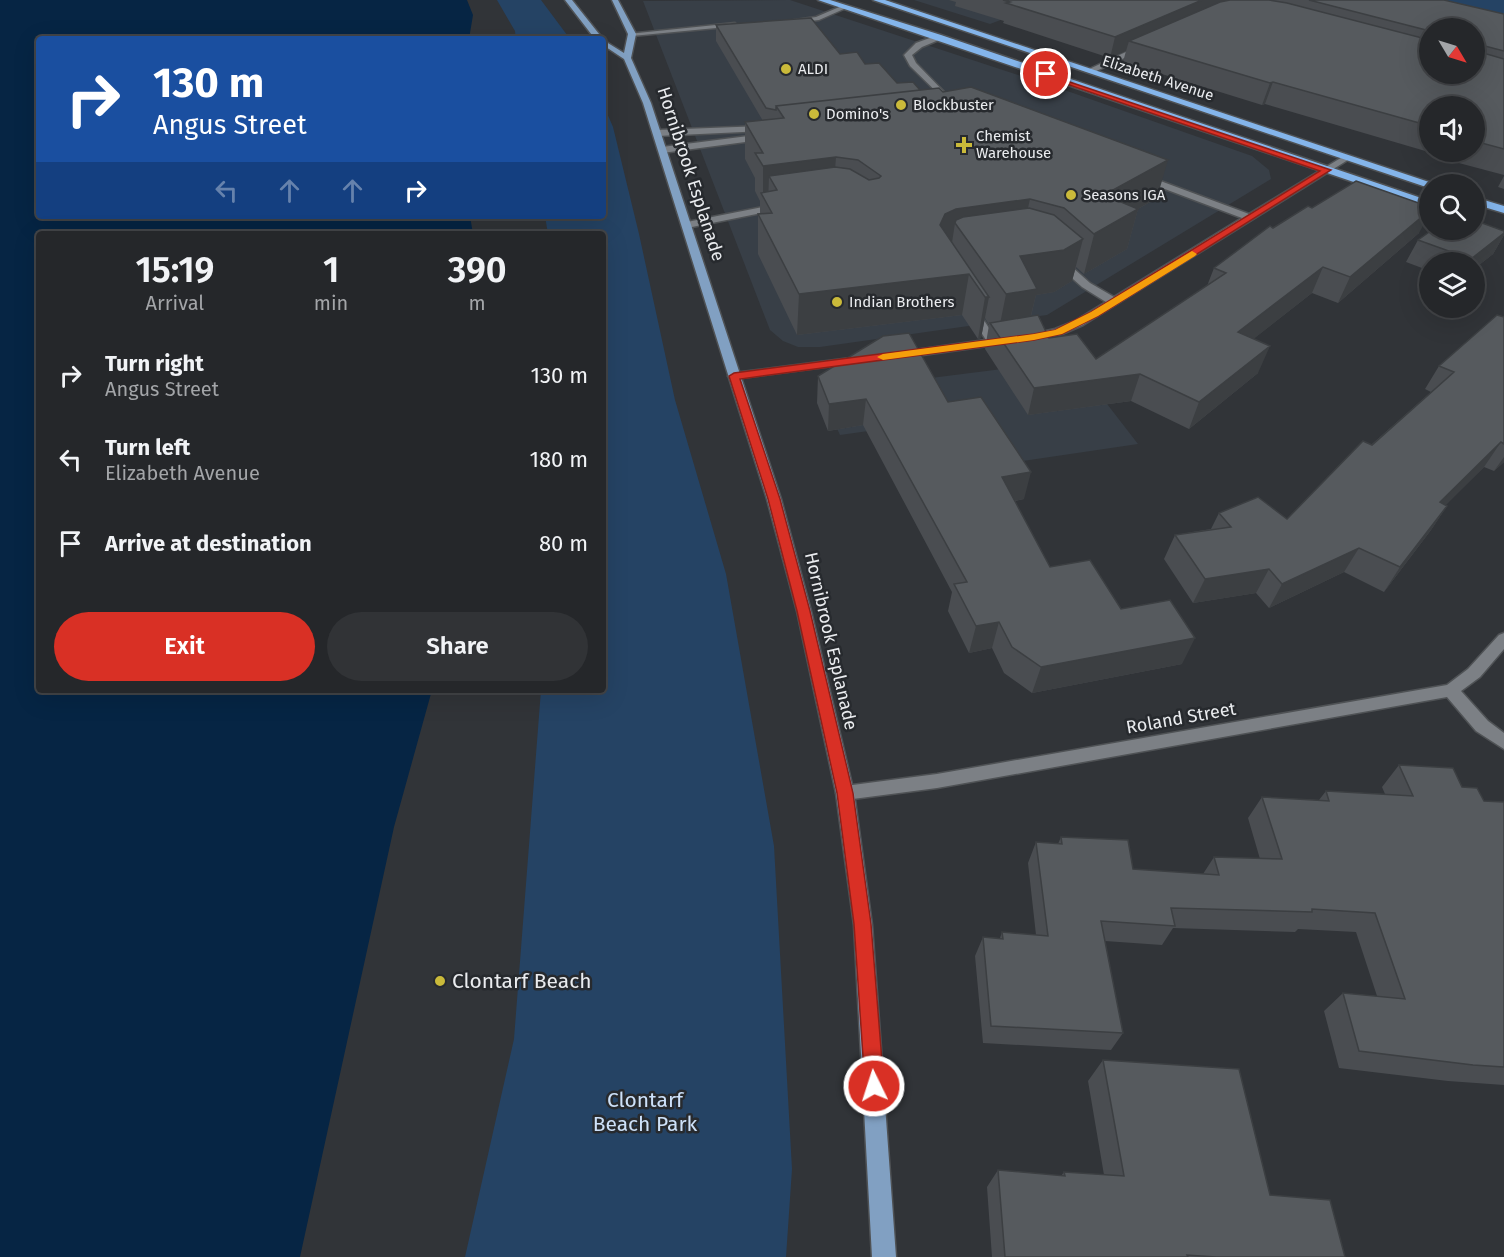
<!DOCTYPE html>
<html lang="en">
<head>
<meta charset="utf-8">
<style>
	:root { --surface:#25272a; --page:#313336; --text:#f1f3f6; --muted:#a3a5a8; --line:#424447; --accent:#d93025 }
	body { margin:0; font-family:"Fira Sans",sans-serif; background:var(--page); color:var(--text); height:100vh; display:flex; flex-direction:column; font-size:22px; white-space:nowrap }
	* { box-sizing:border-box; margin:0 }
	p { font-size:20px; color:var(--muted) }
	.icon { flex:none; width:33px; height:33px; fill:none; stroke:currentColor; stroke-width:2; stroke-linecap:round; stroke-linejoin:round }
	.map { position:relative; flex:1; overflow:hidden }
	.drawer { position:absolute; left:36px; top:231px; width:570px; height:462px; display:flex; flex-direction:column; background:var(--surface); border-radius:6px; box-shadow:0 6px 24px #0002,0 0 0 2px var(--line) }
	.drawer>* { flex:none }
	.top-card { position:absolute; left:36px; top:36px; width:570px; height:183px; border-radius:6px; box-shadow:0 6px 24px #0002,0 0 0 2px var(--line); background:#1a4fa0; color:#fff; overflow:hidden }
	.needle { width:39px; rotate:128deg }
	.fabs { position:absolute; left:1419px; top:18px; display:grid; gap:12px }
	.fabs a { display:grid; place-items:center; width:66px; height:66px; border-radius:50%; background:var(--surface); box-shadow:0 6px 24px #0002,0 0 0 2px var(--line); font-size:30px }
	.pin { position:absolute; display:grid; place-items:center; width:51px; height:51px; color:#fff; margin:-26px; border:3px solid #fff; border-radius:50%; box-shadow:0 2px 6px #0007 }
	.me { position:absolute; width:66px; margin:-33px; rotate:356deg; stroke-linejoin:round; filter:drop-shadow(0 0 4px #0008) }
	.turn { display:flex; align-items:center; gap:21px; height:126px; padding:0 18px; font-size:27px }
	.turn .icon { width:78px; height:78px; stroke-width:2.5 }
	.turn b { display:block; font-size:42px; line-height:51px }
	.lanes { display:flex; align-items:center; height:57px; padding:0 18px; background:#0003; justify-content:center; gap:30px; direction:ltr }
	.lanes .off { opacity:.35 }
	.eta { display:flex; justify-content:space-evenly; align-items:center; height:102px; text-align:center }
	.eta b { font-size:36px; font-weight:600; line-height:42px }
	.button { display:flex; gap:12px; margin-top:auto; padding:12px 18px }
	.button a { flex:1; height:69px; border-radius:36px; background:var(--accent); color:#fff; font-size:24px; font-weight:600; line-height:69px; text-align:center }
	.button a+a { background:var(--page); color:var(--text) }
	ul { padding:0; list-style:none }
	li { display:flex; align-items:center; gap:18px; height:84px; padding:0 18px }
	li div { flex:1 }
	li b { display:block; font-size:22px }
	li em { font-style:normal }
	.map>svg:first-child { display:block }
</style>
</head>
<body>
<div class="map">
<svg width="1504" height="1257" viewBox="0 0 1504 1257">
	<rect width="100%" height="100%" fill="#313438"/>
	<path fill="#383f47" d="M790 0 1073 93 1252 156 1269 170 1271 179 1047 315 820 347H798L783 341 770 330 643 1Z
		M914 0H1054L990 24Z
		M1073 360 1138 444 982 467 954 419 840 435 820 392Z"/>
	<path fill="#254364" d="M497 0H541L570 39H516L515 31Z
		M1416 0H1504V22Z
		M603 104 613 127 639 234 675 400 726 574 774 846 792 1169 786 1257H465L514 1039 541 690H603V234H548L545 216H603Z"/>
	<path fill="#062544" d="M0 0H467L473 15 469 39H39V216H470L473 234H39V690H432L394 827 300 1257H0Z"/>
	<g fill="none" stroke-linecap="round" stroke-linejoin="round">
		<defs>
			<path id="minor" d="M844 5 846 8 819 20 792 23 789 21 816 17Z
				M735 23 737 26 632 36 628 34Z
				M938 35 941 39 922 47 912 55 916 63 952 100V104H949L910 66 904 55 916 43Z
				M1141 45 1148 47 1092 73 1085 71Z
				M763 126 766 127V131L657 136 653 133 657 130Z
				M764 134 767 135V139L662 153 658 150 662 147Z
				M1344 156 1351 158 1083 325 1062 334 1028 341 1022 338 1024 336 1055 329 1075 321 1106 302 1082 287 1055 263V259H1063L1090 283 1114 297 1242 218 1141 180V176H1147L1249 214Z
				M778 204 783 207 781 209 687 228 682 225 687 222Z
				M972 307 976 308 996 339H1009V343L901 358 895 355 901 352 986 340 967 310Z
				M859 357 863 358V362L734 379 728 376 734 373Z
				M1504 633V649L1480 677 1461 691 1488 721 1504 733V749L1476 731 1447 697 937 788 845 800 839 798 836 793 839 788 845 786 937 774 1447 685 1468 669 1499 635Z"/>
			<path id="major" d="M565 0H572L603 39H595Z
				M612 0H618L636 34 631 58 651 103 781 499 811 611 854 793 872 925 896 1257H872L854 925 836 793 797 611 767 499 643 103 624 59 603 45V40L624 53 628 34Z"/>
			<path id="highway" d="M818 0H830L941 35 1430 201V208Z
				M873 0H885L1435 184H1430V188L1426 187Z
				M1474 197 1504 206V213L1474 204Z"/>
		</defs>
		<use href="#minor" stroke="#4f5255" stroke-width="3"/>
		<use href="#major" stroke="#4f5255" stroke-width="3"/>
		<use href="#highway" stroke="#4f5255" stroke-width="3"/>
		<use href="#minor" fill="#7c8085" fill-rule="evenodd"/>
		<use href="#major" fill="#81a0c2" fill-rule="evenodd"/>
		<use href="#highway" fill="#84b5eb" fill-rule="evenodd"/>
	</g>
	<path fill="#4a4d51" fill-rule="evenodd" d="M949 0H1444L1504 14V175L1455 162 1456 160 1265 104 1262 105 1123 62 1126 51 1110 58 1003 23 1004 21 955 6 956 2ZM1430 28H1474L1430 74ZM1430 106H1474V152H1430Z
		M716 25 840 54 865 64 897 83 920 90 943 92 1157 198 1138 209 1127 249 1084 274 1076 267 1072 281 1054 292 1036 295 1031 316 1049 338 1096 359 1207 286 1214 268 1273 228 1312 208 1419 233 1338 303 1312 293 1253 339 1258 373 1189 429 1131 401 1028 415 985 349 989 325 985 318 981 338 978 339 962 315 797 335 758 254V214H760V201L755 191V178L745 159V122L763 121 716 41Z
		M1504 176V189L1498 187Z
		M1504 231V235L1493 254 1474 269V262H1430V271L1406 262 1418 240Z
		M1504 317V462L1494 471 1484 467 1445 505 1447 506 1431 530 1384 592 1344 572 1269 608 1256 593 1193 603 1164 559 1175 535 1211 529 1219 513 1287 519 1431 392 1425 389 1439 366Z
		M818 376 948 402 1024 499 1015 501 1050 567 1121 609 1182 664 1032 693 1004 673 992 648 969 653 948 611 952 592 863 425 828 431 817 403Z
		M1399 765 1462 787 1484 801 1504 802V1085L1448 1081 1339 1068 1324 1011 1343 993 1377 996 1356 932 1298 929 1295 932 1173 928 1162 945 1105 941 1123 1033 1111 1050 983 1043 975 956 983 937 1000 938 1002 932 1036 935 1028 863 1036 842 1058 844 1061 837 1133 869 1203 874 1214 857 1260 859 1248 818 1262 797 1319 800 1326 791 1385 794 1382 787Z
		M1103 1060 1270 1195 1345 1257H992L987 1187 998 1170 1061 1176 1064 1172 1104 1175 1088 1081Z"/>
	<path fill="#3c3f42" d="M1202 0H1244L1129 41 1126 51 1110 58 1115 37Z
		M1273 82 1265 104 1262 105 1270 83Z
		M836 157 833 195 777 190 769 176 768 204 763 197V166Z
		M1168 160 1157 198 1099 231 1138 209 1127 249 1084 274 1104 195Z
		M1030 199 1021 239 955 223 951 249 940 225 945 214 956 209Z
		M1430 210V213L1419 233 1338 303 1350 277Z
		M1504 233V235L1493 254 1474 269V262H1469L1471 259Z
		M1083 239 1072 281 1054 292 1036 295 1027 331 998 334 1006 294 1020 256Z
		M1323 267 1312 293 1228 359 1238 332Z
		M969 274 962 315 797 335 799 294Z
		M985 297H989L981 338 978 339Z
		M1270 346 1258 373 1189 429 1199 402Z
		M1140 374 1131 401 1028 415 1034 388Z
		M866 399 863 425 828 431 829 404Z
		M1501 442 1484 467 1424 527 1440 502Z
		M1504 457V462L1494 471Z
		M1031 472 1024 499 996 504 1002 477Z
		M1447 506 1431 530 1384 592 1400 567Z
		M1359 548 1344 572 1269 608 1282 584Z
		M1269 569 1256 593 1193 603 1205 579Z
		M999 622 992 648 969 653 976 626Z
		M1195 638 1182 664 1032 693 1041 667Z"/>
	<path fill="#565a5e" stroke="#3c3f42" stroke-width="1.5" d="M1003 0H1202L1115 37 1006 3 1010 2Z
		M1230 0H1269L1287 3 1430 40V74H1474V28H1430V31L1309 0H1444L1504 14V51L1485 46 1482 48 1483 53 1504 59V149L1474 141V106H1430V126L1273 82 1270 83 1129 41 1220 2Z
		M811 18 840 54 857 52 865 64 879 63 897 83 913 82 920 90 776 106V110L766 108 716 25Z
		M971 87 1168 160 1104 195 1138 209 1094 234 1064 208 1030 199 956 209 945 214 940 225 989 297H985L969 274 799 294 758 214 772 213 761 193 777 190 769 176 835 167 850 169 869 180 879 178 881 176 858 160 836 157 763 166 755 153H763L745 122 784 118 776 106 939 88 943 92Z
		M1356 181 1430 207V210L1350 277 1323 267 1238 332 1270 346 1199 402 1140 374 1034 388 990 323 1038 315 1049 338 1077 334 1096 359 1226 273 1214 268 1270 226 1273 228 1308 206 1312 208Z
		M1029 208 1054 215 1083 239 1064 250 1020 256 1037 289 1006 294 955 223 956 220 963 217Z
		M1474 220 1504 231V233L1471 259 1418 240 1432 230H1474Z
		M1497 315 1504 317V444L1501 442 1440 502 1447 506 1400 567 1359 548 1282 584 1269 569 1205 579 1175 535 1231 527 1219 513 1258 497 1287 519 1363 441 1372 445 1454 372 1439 366Z
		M909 333 948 402 981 397 1031 472 1002 477 1050 567 1090 560 1121 609 1170 600 1195 638 1041 667 1012 647 999 622 976 626 954 584 967 582 866 399 829 404 818 376 883 336Z
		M1399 765 1453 768 1462 787 1477 788 1484 801 1504 802V1067L1473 1065 1359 1051 1343 993 1405 999 1375 913 1312 909V912L1171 908 1175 926 1101 921 1123 1033 991 1026 983 937 1003 939 1002 932 1048 936 1036 842 1062 844 1061 837 1128 840 1133 869 1219 875 1214 857 1282 859 1262 797 1329 801 1326 791 1413 796Z
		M1103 1060 1239 1069 1270 1195 1330 1200 1345 1257H1216L1187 1255 1188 1257H1005L998 1170 1065 1176 1064 1172 1124 1176Z"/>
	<path fill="#d93025" stroke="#8d1f18" stroke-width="1.5" d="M1043 73 1331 170 1098 316 1062 334 1034 340 740 379 780 499 810 611 853 793 871 924 884 1086 881 1093 874 1096 868 1093 865 1086 854 924 837 793 797 611 768 499 729 376 734 373 1034 334 1055 330 1091 312 1320 171 1043 76Z"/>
	<path fill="#f59e0b" d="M1192 251 1197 254 1195 256 1098 316 1062 334 1034 340 883 360 877 357 883 354 1034 334 1055 330 1091 312Z"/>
	<g fill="#caba3a" stroke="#272a2e" stroke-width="2">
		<circle cx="786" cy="69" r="6"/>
		<circle cx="901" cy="105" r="6"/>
		<circle cx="814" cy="114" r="6"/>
		<path d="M961 136h6v6h6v6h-6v6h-6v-6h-6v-6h6z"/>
		<circle cx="1071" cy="195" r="6"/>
		<circle cx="837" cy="302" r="6"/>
		<circle cx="440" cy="981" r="6"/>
	</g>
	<g text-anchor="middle" stroke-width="5" stroke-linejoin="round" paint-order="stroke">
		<g font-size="15" fill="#eaecef" stroke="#272a2e" text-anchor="start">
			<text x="798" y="74">ALDI</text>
			<text x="913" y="110">Blockbuster</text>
			<text x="826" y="119">Domino's</text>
			<text x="976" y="141">Chemist<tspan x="976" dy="17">Warehouse</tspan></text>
			<text x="1083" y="200">Seasons IGA</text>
			<text x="849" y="307">Indian Brothers</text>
		</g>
		<g font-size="15" fill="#eaecef" stroke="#272a2e">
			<text transform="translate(1158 78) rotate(18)" y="5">Elizabeth Avenue</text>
		</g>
		<g font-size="18" fill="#eaecef" stroke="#272a2e">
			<text transform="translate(691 174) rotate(72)" y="6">Hornibrook Esplanade</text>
			<text transform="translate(831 641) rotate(77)" y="6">Hornibrook Esplanade</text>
			<text transform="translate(1181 718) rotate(-10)" y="6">Roland Street</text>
		</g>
		<g font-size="21" fill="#eaecef" stroke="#272a2e" text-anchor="start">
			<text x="452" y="988">Clontarf Beach</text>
		</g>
		<g font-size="21" fill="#cde1f9" stroke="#272a2e">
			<text x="645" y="1107">Clontarf<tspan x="645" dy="24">Beach Park</tspan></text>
		</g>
	</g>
</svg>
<div class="fabs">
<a><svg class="needle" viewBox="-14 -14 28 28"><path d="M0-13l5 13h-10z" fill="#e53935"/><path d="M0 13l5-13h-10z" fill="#a3a5a8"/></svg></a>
<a><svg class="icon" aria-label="sound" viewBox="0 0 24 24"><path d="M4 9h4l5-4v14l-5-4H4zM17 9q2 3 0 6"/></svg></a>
<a><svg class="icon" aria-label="search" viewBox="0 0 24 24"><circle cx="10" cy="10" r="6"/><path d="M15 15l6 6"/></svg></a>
<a><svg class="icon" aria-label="layers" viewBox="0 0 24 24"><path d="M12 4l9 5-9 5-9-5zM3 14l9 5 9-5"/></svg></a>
</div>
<div class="pin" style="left:1046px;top:74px;background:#d93025"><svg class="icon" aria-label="arrive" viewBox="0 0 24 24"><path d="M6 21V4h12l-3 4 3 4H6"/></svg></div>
<svg class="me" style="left:874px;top:1086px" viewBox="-20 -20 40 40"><circle r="17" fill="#d93025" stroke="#fff" stroke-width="3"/><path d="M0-11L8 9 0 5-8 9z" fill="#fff"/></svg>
<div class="top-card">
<div class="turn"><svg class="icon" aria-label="right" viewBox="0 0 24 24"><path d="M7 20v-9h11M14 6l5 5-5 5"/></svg><div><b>130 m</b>Angus Street</div></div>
<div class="lanes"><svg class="icon off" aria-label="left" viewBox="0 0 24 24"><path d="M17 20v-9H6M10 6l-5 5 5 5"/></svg><svg class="icon off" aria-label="ahead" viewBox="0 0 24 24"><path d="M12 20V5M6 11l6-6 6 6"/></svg><svg class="icon off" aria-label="ahead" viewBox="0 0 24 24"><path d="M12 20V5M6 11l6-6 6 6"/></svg><svg class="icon" aria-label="right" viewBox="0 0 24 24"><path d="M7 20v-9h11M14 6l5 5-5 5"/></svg></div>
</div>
<section class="drawer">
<div class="eta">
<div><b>15:19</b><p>Arrival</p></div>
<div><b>1</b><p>min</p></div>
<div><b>390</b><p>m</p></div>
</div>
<ul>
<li><svg class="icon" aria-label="right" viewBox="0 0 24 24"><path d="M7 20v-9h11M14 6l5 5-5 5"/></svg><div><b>Turn right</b><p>Angus Street</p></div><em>130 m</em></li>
<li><svg class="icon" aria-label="left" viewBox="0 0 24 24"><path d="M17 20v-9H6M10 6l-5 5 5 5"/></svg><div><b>Turn left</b><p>Elizabeth Avenue</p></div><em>180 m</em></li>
<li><svg class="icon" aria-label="arrive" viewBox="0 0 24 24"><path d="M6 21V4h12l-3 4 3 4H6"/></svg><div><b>Arrive at destination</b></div><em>80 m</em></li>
</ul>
<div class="button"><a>Exit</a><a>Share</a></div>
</section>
</div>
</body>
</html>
